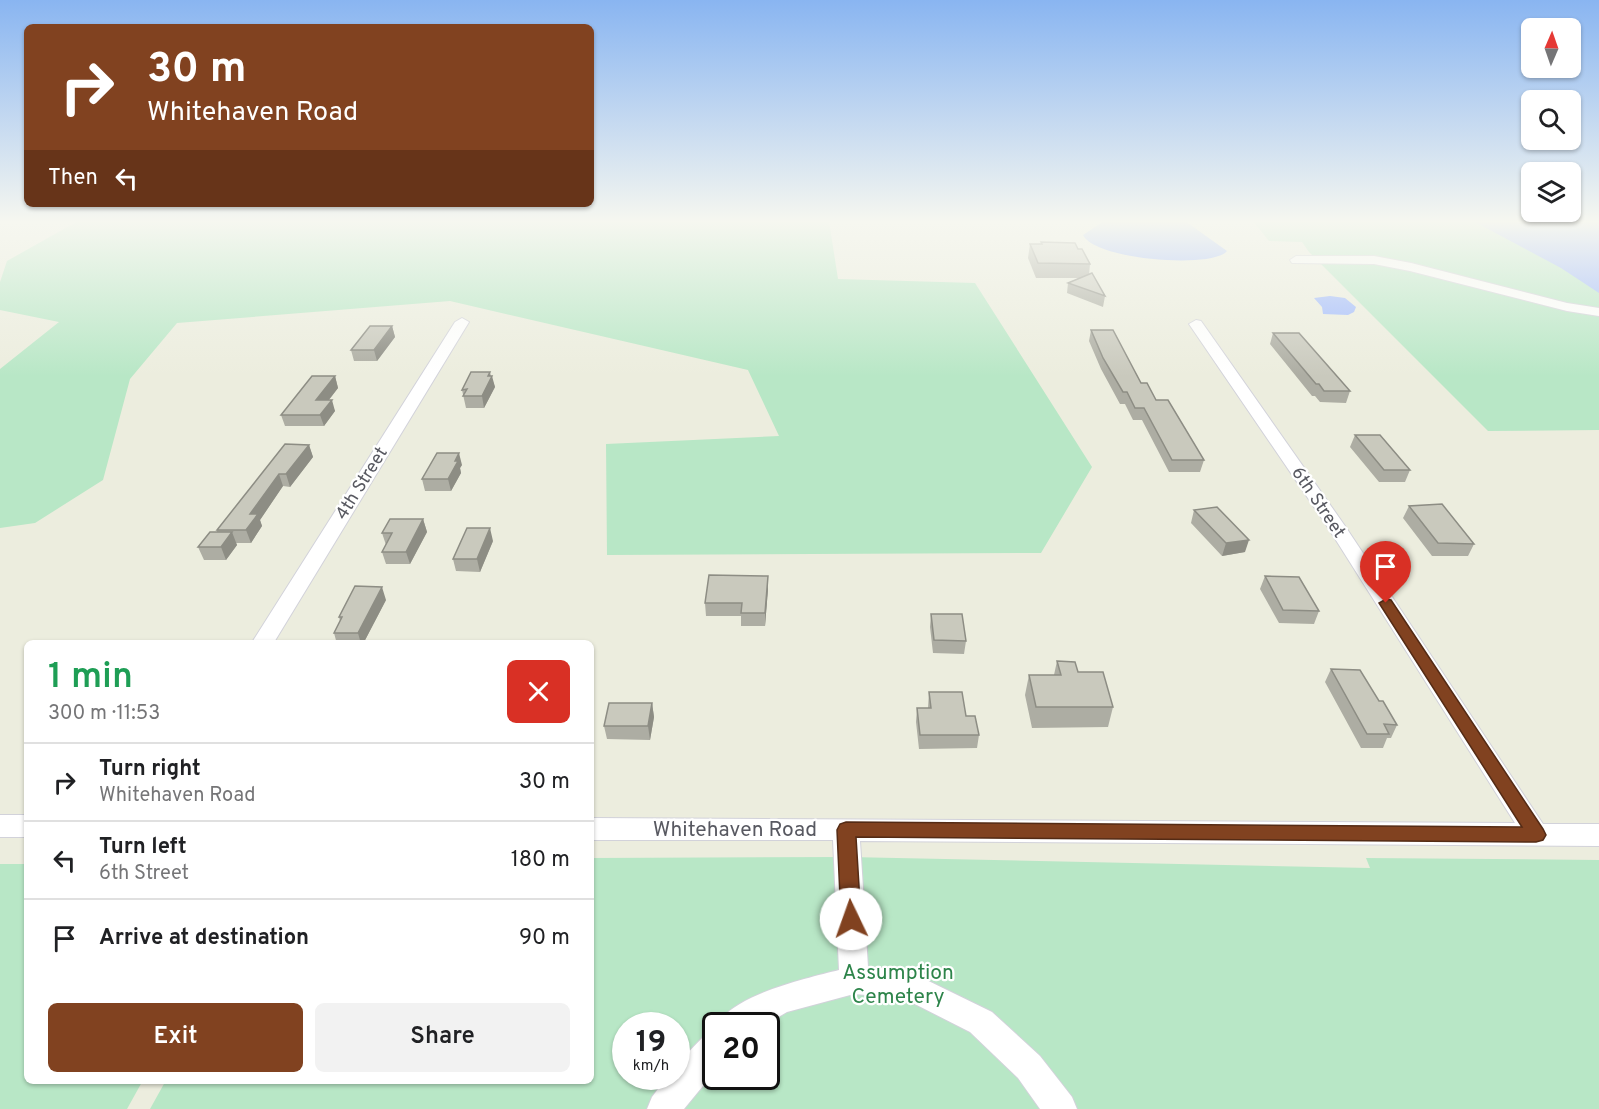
<!DOCTYPE html>
<html lang="en">
<head>
<meta charset="utf-8">
<style>
	:root { --surface:#fff; --page:#f2f2f2; --text:#202124; --muted:#757577; --line:#e0e0e0; --accent:#814220 }
	body { margin:0; font-family:Overpass,sans-serif; background:var(--page); color:var(--text); height:100vh; display:flex; flex-direction:column; font-size:22px; white-space:nowrap }
	* { box-sizing:border-box; margin:0 }
	p { font-size:20px; color:var(--muted) }
	.icon { flex:none; width:33px; height:33px; fill:none; stroke:currentColor; stroke-width:2; stroke-linecap:round; stroke-linejoin:round }
	.map { position:relative; flex:1; overflow:hidden }
	.details { position:absolute; left:24px; top:640px; width:570px; height:444px; display:flex; flex-direction:column; background:var(--surface); border-radius:9px; box-shadow:0 2px 4px #0004 }
	.details>* { flex:none }
	.top-card { position:absolute; left:24px; top:24px; width:570px; height:183px; border-radius:9px; box-shadow:0 2px 4px #0004; background:#814220; color:#fff; overflow:hidden }
	.needle { width:39px; rotate:2deg }
	.controls { position:absolute; left:1521px; top:18px; display:grid; gap:12px }
	.controls a { display:grid; place-items:center; width:60px; height:60px; border-radius:9px; background:var(--surface); box-shadow:0 2px 4px #0004; font-size:30px }
	.speed { position:absolute; left:612px; top:1012px; display:flex; gap:12px; font-size:30px; font-weight:700; text-align:center }
	.speed>* { display:grid; place-content:center; width:78px; height:78px; border-radius:50%; background:var(--surface); box-shadow:0 2px 4px #0004; line-height:1 }
	.speed small { font-size:15px; font-weight:400 }
	.speed .limit { border:3px solid #111; border-radius:9px; background:#fff; color:#111 }
	.pin { position:absolute; display:grid; place-items:center; width:51px; height:51px; color:#fff; margin:-62px -26px; border-radius:50% 50% 50% 0; rotate:-45deg; box-shadow:0 0 6px #0007 }
	.pin .icon { rotate:45deg }
	.me { position:absolute; width:66px; margin:-33px; rotate:357deg; stroke-linejoin:round; filter:drop-shadow(0 0 4px #0008) }
	.turn { display:flex; align-items:center; gap:21px; height:126px; padding:0 24px; font-size:27px }
	.turn .icon { width:78px; height:78px; stroke-width:2.5 }
	.turn b { display:block; font-size:42px; line-height:51px }
	.then { display:flex; align-items:center; height:57px; padding:0 24px; background:#0003; gap:12px; font-size:22px }
	.round { display:grid; place-items:center; flex:none; width:63px; height:63px; border-radius:9px; background:var(--page) }
	.head { display:flex; align-items:center; justify-content:space-between; height:102px; padding:0 24px }
	h1 { font-size:36px; font-weight:600; line-height:45px; color:#1e9e55 }
	.button { display:flex; gap:12px; margin-top:auto; padding:12px 24px }
	.button a { flex:1; height:69px; border-radius:9px; background:var(--accent); color:#fff; font-size:24px; font-weight:600; line-height:69px; text-align:center }
	.button a+a { background:var(--page); color:var(--text) }
	ul { padding:0; list-style:none }
	li { display:flex; align-items:center; gap:18px; height:78px; padding:0 24px; border-top:2px solid var(--line) }
	li div { flex:1 }
	li b { display:block; font-size:22px }
	li em { font-style:normal }
	.map>svg:first-child { display:block }
</style>
</head>
<body>
<div class="map">
<svg width="1599" height="1109" viewBox="0 0 1599 1109">
	<rect width="100%" height="100%" fill="#ecedde"/>
	<path fill="#b8e7c6" fill-rule="evenodd" d="M78 221H829L838 279 975 283 1092 467 1041 553 607 555 606 444 779 436 748 370 450 301 177 323 130 379 103 480 35 523 0 528V369L59 322 0 310V282L7 261Z
		M1253 221H1599V430L1488 431 1309 252 1302 242 1269 241Z
		M848 857 1370 868 1366 858 1599 860V1109H150L165 1082H591V858ZM626 1026H676V1077H626ZM716 1026H766V1077H716Z
		M0 864H27V1082H142L127 1109H0Z"/>
	<path fill="#9cb7ff" d="M1104 221H1185L1227 251C1213 269 1095 260 1083 235Z
		M1473 221H1599V293L1561 268Z
		M1330 296 1345 298 1356 307 1354 312 1348 315 1323 314 1322 307 1314 298Z"/>
	<g fill="none" stroke-linecap="round" stroke-linejoin="round">
		<defs>
			<path id="minor" d="M1296 256H1374L1411 263 1567 303 1599 308V316L1567 311 1410 271 1374 264 1292 263 1290 260Z
				M462 318 469 322 273 644H251L455 322Z
				M1196 320 1201 321 1345 526 1543 824H1599V846L860 841 868 967 906 970 992 1012 1040 1056 1072 1097 1077 1109H1040L1018 1078 970 1032 903 998 854 994 787 1012 763 1026H717C731 995 808 978 839 970L833 840H591V818L1515 823 1327 526 1189 324Z
				M0 815H27V837H0Z
				M716 1031V1070L684 1109H647L652 1097 667 1077H676V1065L705 1035Z"/>
		</defs>
		<use href="#minor" stroke="#d2d2da" stroke-width="2"/>
		<use href="#minor" fill="#fff" fill-rule="evenodd"/>
	</g>
	<path fill="#adada3" d="M1041 242 1078 249 1090 264 1089 275 1105 296 1103 307 1067 293 1068 283 1079 278H1036L1028 258 1030 244H1041Z
		M392 326 395 337 377 361H354L351 350Z
		M1091 330 1156 400 1204 460 1200 472H1169L1142 420H1133L1125 404H1120L1101 369 1089 341Z
		M1273 333 1350 391 1346 403 1320 402 1315 396H1312L1270 344Z
		M335 376 338 388 329 400 335 411 324 426H285L281 415Z
		M491 376 495 387 484 408H466L462 390Z
		M1355 435 1410 470 1405 482H1379L1350 447Z
		M309 445 313 457 290 487 283 486 260 520 262 526 251 543H236L237 545 226 560H204L198 547 217 532V530Z
		M462 465 460 468 461 473 451 491H425L422 479Z
		M1409 506 1474 544 1468 556H1432L1403 518Z
		M1194 510 1245 552 1222 556 1191 523Z
		M423 519 427 532 410 564H386L382 552 386 545 382 533Z
		M493 541 480 572 456 571 453 559Z
		M1265 576 1319 611 1314 624 1279 623 1260 589Z
		M768 589 765 626H741V616H706L705 603Z
		M386 600 363 644H337L334 633 340 621 339 617Z
		M931 614 966 641 964 654 933 653 930 627Z
		M1057 661 1078 672 1113 707 1108 727 1032 728 1025 695 1029 675H1054Z
		M1331 669 1379 701 1397 725 1391 738H1387L1383 748H1361L1325 682Z
		M929 692 966 716 979 735 977 748 919 749 916 722 917 708H928Z
		M652 703 654 717 650 740 607 739 604 726Z"/>
	<path fill="#8d8d84" d="M392 326 395 337 377 361 374 350Z
		M490 372 491 378 492 376 495 387 484 408 482 396Z
		M335 376 338 388 320 411 316 400Z
		M332 400 335 411 324 426 320 415Z
		M309 445 313 457 290 487 286 474Z
		M459 453 462 465 460 468 461 473 451 491 448 479 455 461Z
		M279 474 283 486 260 520 262 526 251 543 246 530 250 514Z
		M423 519 427 532 410 564 406 552Z
		M490 528 493 541 480 572 477 559Z
		M232 532 237 545 226 560 221 547Z
		M1249 540 1245 552 1222 556 1226 543Z
		M768 576V589L765 626V613Z
		M382 587 386 600 363 644H361L358 633Z
		M652 703 654 717 650 740 648 726Z"/>
	<path fill="#c9c9bd" stroke="#8d8d84" stroke-width="1.5" d="M1041 242 1075 243 1078 249H1082L1090 264 1038 263 1030 244H1042Z
		M1092 273 1105 296 1068 283Z
		M370 326H392L374 350H351Z
		M1091 330H1113L1141 383H1147L1156 400H1168L1204 460H1172L1144 408H1135L1127 392H1123L1103 358Z
		M1273 333H1299L1350 391H1324L1319 384H1316Z
		M471 372H490L488 376H492L482 396H463L467 389 462 390Z
		M312 376H335L316 400H332L320 415H281Z
		M1355 435H1380L1410 470H1384Z
		M285 444 309 445 286 474H279L250 514H258L246 530H217Z
		M437 453H459L455 461H458L448 479H422Z
		M1442 504 1474 544 1438 543 1409 506Z
		M1217 507 1249 540 1226 543 1194 510Z
		M390 519H423L406 552H382L392 533H382Z
		M467 528H490L477 559H453Z
		M210 532H232L221 547H198Z
		M709 575 768 576 765 613H741L742 603H705Z
		M1265 576 1299 577 1319 611 1283 610Z
		M355 586 382 587 358 633H334L342 617H339Z
		M931 614H962L966 641 934 640Z
		M1057 661 1075 662 1078 672H1103L1113 707H1036L1029 675H1061Z
		M1331 669 1360 670 1379 701H1383L1397 725 1384 724 1389 734H1367Z
		M929 692H962L966 716H975L979 735H920L917 708H931Z
		M609 703H652L648 726H604Z"/>
	<linearGradient id="sky" x2="0" y2="1"><stop stop-color="#89b5f1"/><stop offset="0.59" stop-color="#f6f7f0"/><stop offset="1" stop-color="#f6f7f0" stop-opacity="0"/></linearGradient>
	<rect width="1599" height="376" fill="url(#sky)"/>
	<path fill="#814220" stroke="#542b15" stroke-width="1.5" d="M1386 599 1391 600 1543 829 1546 835 1543 840 1536 842 856 837 861 919 858 925 851 927 844 925 841 919 837 830 840 824 846 822 1522 827 1379 603Z"/>
	<g text-anchor="middle" stroke-width="4.5" stroke-linejoin="round" paint-order="stroke">
		<g font-size="18" fill="#585961" stroke="#fff">
			<text transform="translate(361 483) rotate(-58)" y="6">4th Street</text>
			<text transform="translate(1319 502) rotate(56)" y="6">6th Street</text>
		</g>
		<g font-size="21" fill="#585961" stroke="#fff">
			<text x="735" y="836">Whitehaven Road</text>
		</g>
		<g font-size="21" fill="#2d844a" stroke="#fff">
			<text x="898" y="979">Assumption<tspan x="898" dy="24">Cemetery</tspan></text>
		</g>
	</g>
</svg>
<div class="controls">
<a><svg class="needle" viewBox="-14 -14 28 28"><path d="M0-13l5 13h-10z" fill="#e53935"/><path d="M0 13l5-13h-10z" fill="#757577"/></svg></a>
<a><svg class="icon" aria-label="search" viewBox="0 0 24 24"><circle cx="10" cy="10" r="6"/><path d="M15 15l6 6"/></svg></a>
<a><svg class="icon" aria-label="layers" viewBox="0 0 24 24"><path d="M12 4l9 5-9 5-9-5zM3 14l9 5 9-5"/></svg></a>
</div>
<div class="speed"><div>19<small>km/h</small></div><div class="limit">20</div></div>
<div class="pin" style="left:1386px;top:603px;background:#d93025"><svg class="icon" aria-label="arrive" viewBox="0 0 24 24"><path d="M6 21V4h12l-3 4 3 4H6"/></svg></div>
<svg class="me" style="left:851px;top:919px" viewBox="-20 -20 40 40"><circle r="19" fill="#fff"/><path d="M0-13L10 11 0 6-10 11z" fill="#814220"/></svg>
<div class="top-card">
<div class="turn"><svg class="icon" aria-label="right" viewBox="0 0 24 24"><path d="M7 20v-9h11M14 6l5 5-5 5"/></svg><div><b>30 m</b>Whitehaven Road</div></div>
<div class="then">Then<svg class="icon" aria-label="left" viewBox="0 0 24 24"><path d="M17 20v-9H6M10 6l-5 5 5 5"/></svg></div>
</div>
<section class="details">
<div class="head"><div><h1>1 min</h1><p>300 m · 11:53</p></div><a class="round" style="background:#d93025;color:#fff"><svg class="icon" aria-label="close" viewBox="0 0 24 24"><path d="M6 6l12 12M18 6L6 18"/></svg></a></div>
<ul>
<li><svg class="icon" aria-label="right" viewBox="0 0 24 24"><path d="M7 20v-9h11M14 6l5 5-5 5"/></svg><div><b>Turn right</b><p>Whitehaven Road</p></div><em>30 m</em></li>
<li><svg class="icon" aria-label="left" viewBox="0 0 24 24"><path d="M17 20v-9H6M10 6l-5 5 5 5"/></svg><div><b>Turn left</b><p>6th Street</p></div><em>180 m</em></li>
<li><svg class="icon" aria-label="arrive" viewBox="0 0 24 24"><path d="M6 21V4h12l-3 4 3 4H6"/></svg><div><b>Arrive at destination</b></div><em>90 m</em></li>
</ul>
<div class="button"><a>Exit</a><a>Share</a></div>
</section>
</div>
</body>
</html>
